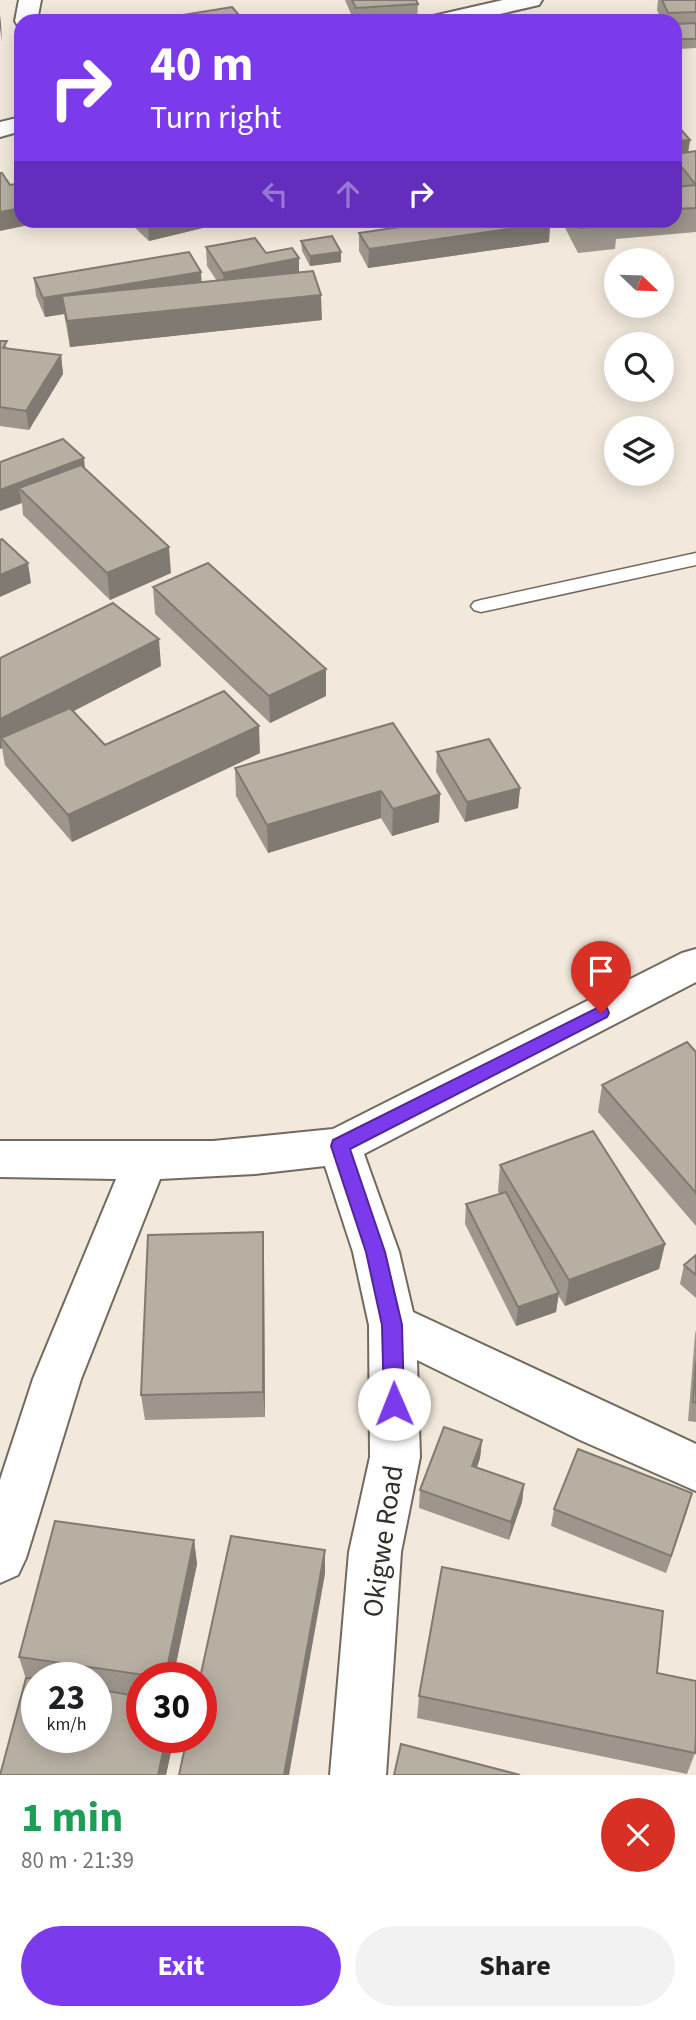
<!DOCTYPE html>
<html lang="en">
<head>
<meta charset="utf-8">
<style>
	:root { --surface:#fff; --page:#f2f2f2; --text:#202124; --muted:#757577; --accent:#7c3aed }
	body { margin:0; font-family:"Source Sans 3",sans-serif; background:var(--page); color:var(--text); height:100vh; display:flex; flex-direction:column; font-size:26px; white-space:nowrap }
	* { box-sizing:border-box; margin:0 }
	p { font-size:23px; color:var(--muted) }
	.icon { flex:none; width:38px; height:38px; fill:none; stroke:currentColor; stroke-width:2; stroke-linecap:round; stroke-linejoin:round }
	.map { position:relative; height:1775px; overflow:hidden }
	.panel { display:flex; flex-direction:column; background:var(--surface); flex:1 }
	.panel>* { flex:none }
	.banner { position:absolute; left:14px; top:14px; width:668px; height:214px; border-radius:21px; box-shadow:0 4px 18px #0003; background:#7c3aed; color:#fff; overflow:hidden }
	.needle { width:46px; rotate:113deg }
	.fabs { position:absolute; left:604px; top:248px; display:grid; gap:14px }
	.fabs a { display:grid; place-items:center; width:70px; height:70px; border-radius:50%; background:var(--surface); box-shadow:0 4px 18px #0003; font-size:35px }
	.speed { position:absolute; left:21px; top:1662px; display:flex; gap:14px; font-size:35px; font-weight:700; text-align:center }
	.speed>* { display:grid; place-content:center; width:91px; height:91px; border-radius:50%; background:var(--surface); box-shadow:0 4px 18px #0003; line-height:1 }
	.speed small { font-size:18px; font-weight:400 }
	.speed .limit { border:10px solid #d22; background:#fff; color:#111 }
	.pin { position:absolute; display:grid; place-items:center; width:60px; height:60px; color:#fff; margin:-72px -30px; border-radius:50% 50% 50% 0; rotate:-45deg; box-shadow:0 0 7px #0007 }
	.pin .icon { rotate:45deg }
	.me { position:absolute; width:77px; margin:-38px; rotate:359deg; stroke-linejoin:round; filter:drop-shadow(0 0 5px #0008) }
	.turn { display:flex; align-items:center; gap:24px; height:147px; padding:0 21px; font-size:32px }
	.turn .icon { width:91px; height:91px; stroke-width:2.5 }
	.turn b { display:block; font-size:49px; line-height:60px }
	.lanes { display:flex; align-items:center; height:66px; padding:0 21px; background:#0003; justify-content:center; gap:35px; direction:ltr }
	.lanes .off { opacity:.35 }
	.round { display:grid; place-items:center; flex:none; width:74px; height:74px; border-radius:37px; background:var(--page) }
	.head { display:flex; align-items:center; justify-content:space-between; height:119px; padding:0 21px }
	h1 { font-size:42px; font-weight:700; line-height:52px; color:#1e9e55 }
	.action { display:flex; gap:14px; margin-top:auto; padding:14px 21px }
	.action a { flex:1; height:80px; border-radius:42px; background:var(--accent); color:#fff; font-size:28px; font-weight:700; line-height:80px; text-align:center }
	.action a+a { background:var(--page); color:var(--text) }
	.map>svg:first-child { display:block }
</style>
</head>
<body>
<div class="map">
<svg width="696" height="1775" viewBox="0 0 696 1775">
	<rect width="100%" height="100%" fill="#f2e9dc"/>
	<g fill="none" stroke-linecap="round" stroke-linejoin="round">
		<defs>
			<path id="lane" d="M696 553V565L481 612 474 610 471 606 474 602 481 600Z"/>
			<path id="street" d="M19 0H41L37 21H21V26H18L15 21Z
				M503 0H542L539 5 469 21H430L433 16Z
				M21 117V131L0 137V122Z
				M696 949V982L364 1154 399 1252 413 1312 696 1444V1491L580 1440 417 1360 420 1457 401 1552 386 1775H330L349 1552 370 1457 369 1325 353 1252 325 1166 255 1174 160 1179 81 1379 26 1558 18 1575 0 1583V1480L33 1379 116 1179 0 1177V1141H213L333 1129 682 953Z"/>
		</defs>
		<use href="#lane" stroke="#726a5f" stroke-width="3"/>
		<use href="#street" stroke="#726a5f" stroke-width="4"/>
		<use href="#lane" fill="#fff" fill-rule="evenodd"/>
		<use href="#street" fill="#fff" fill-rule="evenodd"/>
	</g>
	<path fill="#9e968c" d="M345 0H416L418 4 417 21H354Z
		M658 0H696V48L679 49 676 43V21H662L657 10Z
		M676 124 690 140 688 153 696 151V232L616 239 615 249 578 253 561 220H676V187L680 186 676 181Z
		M132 220H215V225L149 241 133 226Z
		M550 223 549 242 368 268 359 251V233Z
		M301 241 341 262 310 266 302 251Z
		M206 247 266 253 299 258V272L322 320 70 347 64 314 45 317 36 296 34 278 201 282 217 281 207 266Z
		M0 341 8 348 61 355 63 374 29 430 0 426Z
		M0 462 85 469 171 573 110 600 23 515 22 503Z
		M153 587 326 696 270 723 155 614Z
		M0 658 161 666 74 711 105 745 260 753 72 842 5 765 2 748 0 749Z
		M437 752 520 788 518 808 465 822 436 772Z
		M235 768 440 794 439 822 392 836 381 818 268 853 236 796Z
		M696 1052V1226L598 1112 602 1085Z
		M500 1165 665 1244 659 1269 565 1306 558 1295 556 1312 516 1326 465 1224 466 1204 499 1194 498 1191Z
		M696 1255V1298L680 1284 684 1265Z
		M264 1258 265 1417 145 1420 141 1395Z
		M696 1330V1422L688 1421 695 1335Z
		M482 1440 480 1458 477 1467 524 1484 522 1502 509 1540 419 1508 420 1490Z
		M692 1493 687 1511 666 1573 551 1526 554 1509Z
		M55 1521 194 1540 197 1564 173 1678H142V1696L96 1689V1678H37V1738H96V1689L142 1697V1738H174L166 1775H0L26 1679 19 1657Z
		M657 1673 695 1753 687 1774 417 1718 419 1696Z"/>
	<path fill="#817a72" d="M0 15 1 23 2 42 0 28Z
		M690 140 687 157 676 159V141Z
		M21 208V220H53L0 231V212Z
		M156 220H215V225L149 241 148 222Z
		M221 220H243L222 224Z
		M550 223 549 242 368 268 369 249Z
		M341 252V262L310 266V256Z
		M299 258V276L224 291 223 273Z
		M201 272 202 290 62 296 64 314 45 317 43 298Z
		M321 295 322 320 70 347 67 321Z
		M61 355 63 374 29 430 26 411Z
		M84 458 86 478 19 488 22 503 0 511V490Z
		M169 547 171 573 110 600 107 573Z
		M28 563 31 583 0 597V575Z
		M159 639 161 666 7 745 1 738 2 748 0 749V719Z
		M326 669V696L270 723 269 696Z
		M259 726 260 753 72 842 68 815Z
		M520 788 518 808 465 822 467 802Z
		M381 791V818L268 853 267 825Z
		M440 794 439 822 392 836 393 809Z
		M263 1232 264 1258 265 1417 263 1392Z
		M665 1244 659 1269 565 1306 569 1280Z
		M559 1293 556 1312 516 1326 518 1307Z
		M482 1440 480 1458 471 1484 472 1466Z
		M524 1484 522 1502 509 1540 511 1522Z
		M692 1493 687 1511 666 1573 671 1556Z
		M194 1540 197 1564 173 1678H165Z
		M325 1550V1574L289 1775H284Z
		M166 1738H174L166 1775H158Z"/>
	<path fill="#b8afa3" stroke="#817a72" stroke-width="2" d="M352 0H416L418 4 356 8Z
		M662 0H696V12L668 13Z
		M232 7 244 21H188L183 15Z
		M100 17V21H28Z
		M696 23V39H680L676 32V24Z
		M676 124 690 140 676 141Z
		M696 151V185L676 160V154Z
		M0 173H2L10 185 21 183V208L0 212Z
		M696 185V208L676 209V187Z
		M447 220H549L550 223 369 249 359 233Z
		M576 220H616L618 225 580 228Z
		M332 236 341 252 310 256 301 241Z
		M255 238 266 253 292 248 299 258 223 273 206 247Z
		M189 252 201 272 43 298 34 278Z
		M313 271 321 295 67 321 62 296Z
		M0 341H7L3 348 61 355 26 411 0 407Z
		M63 439 84 458 0 490V462Z
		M81 465 169 547 107 573 19 488Z
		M2 539 28 563 0 575V540Z
		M208 563 326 669 269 696 153 587Z
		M113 603 159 639 0 719V658Z
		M224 691 259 726 68 815 1 738 70 708 105 745Z
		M393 723 440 794 393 809 381 791 267 825 235 768Z
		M489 739 520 788 467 802 437 752Z
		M687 1042 696 1052V1193L602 1085Z
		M593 1131 665 1244 569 1280 500 1165Z
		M506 1192 559 1293 518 1307 466 1204Z
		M263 1232V1392L141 1395 148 1235Z
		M696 1255V1275L684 1265Z
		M696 1361V1403L693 1402Z
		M444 1427 482 1440 472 1466 524 1484 511 1522 420 1490Z
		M578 1449 692 1493 671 1556 554 1509Z
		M55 1521 194 1540 165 1678 19 1657Z
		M231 1536 325 1550 284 1775H179L187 1738H201V1678H200Z
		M442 1567 663 1611 657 1673 696 1681V1736L695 1753 419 1696Z
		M26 1678 37 1679V1738H96V1689L142 1697V1738H166L158 1775H0Z
		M401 1744 520 1775H394Z"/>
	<path fill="#7c3aed" stroke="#51269a" stroke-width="2" d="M601 1006 607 1008 609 1013 607 1017 350 1149 385 1252 402 1325 404 1404 401 1411 394 1413 386 1411 384 1404 382 1325 366 1252 331 1146 333 1140Z"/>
	<g text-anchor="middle" stroke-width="6" stroke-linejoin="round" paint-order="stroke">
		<g font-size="28" fill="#332f2a" stroke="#fff">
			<text transform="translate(382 1541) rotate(-82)" y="10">Okigwe Road</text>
		</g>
	</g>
</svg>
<div class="fabs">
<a><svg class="needle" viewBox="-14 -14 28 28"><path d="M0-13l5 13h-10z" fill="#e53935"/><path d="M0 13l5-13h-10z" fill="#757577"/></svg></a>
<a><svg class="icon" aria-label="search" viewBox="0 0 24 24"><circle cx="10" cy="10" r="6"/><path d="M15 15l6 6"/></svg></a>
<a><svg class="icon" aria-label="layers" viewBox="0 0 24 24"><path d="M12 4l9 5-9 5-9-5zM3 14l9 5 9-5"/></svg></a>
</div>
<div class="speed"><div>23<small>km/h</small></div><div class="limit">30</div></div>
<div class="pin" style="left:601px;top:1013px;background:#d93025"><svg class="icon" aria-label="arrive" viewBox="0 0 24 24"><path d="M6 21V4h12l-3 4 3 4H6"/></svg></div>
<svg class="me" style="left:394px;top:1404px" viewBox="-20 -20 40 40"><circle r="19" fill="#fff"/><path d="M0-13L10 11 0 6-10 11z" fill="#7c3aed"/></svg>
<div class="banner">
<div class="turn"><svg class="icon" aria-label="right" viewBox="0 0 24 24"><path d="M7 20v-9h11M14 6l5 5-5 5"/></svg><div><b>40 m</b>Turn right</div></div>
<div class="lanes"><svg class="icon off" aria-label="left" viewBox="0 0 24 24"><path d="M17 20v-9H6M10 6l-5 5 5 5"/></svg><svg class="icon off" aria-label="ahead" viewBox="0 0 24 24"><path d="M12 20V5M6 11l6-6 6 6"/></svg><svg class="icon" aria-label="right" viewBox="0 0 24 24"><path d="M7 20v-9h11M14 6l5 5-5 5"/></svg></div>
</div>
</div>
<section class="panel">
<div class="head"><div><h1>1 min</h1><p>80 m · 21:39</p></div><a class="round" style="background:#d93025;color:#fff"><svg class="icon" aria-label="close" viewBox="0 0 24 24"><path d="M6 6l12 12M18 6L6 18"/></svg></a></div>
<div class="action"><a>Exit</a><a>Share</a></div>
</section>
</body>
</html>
